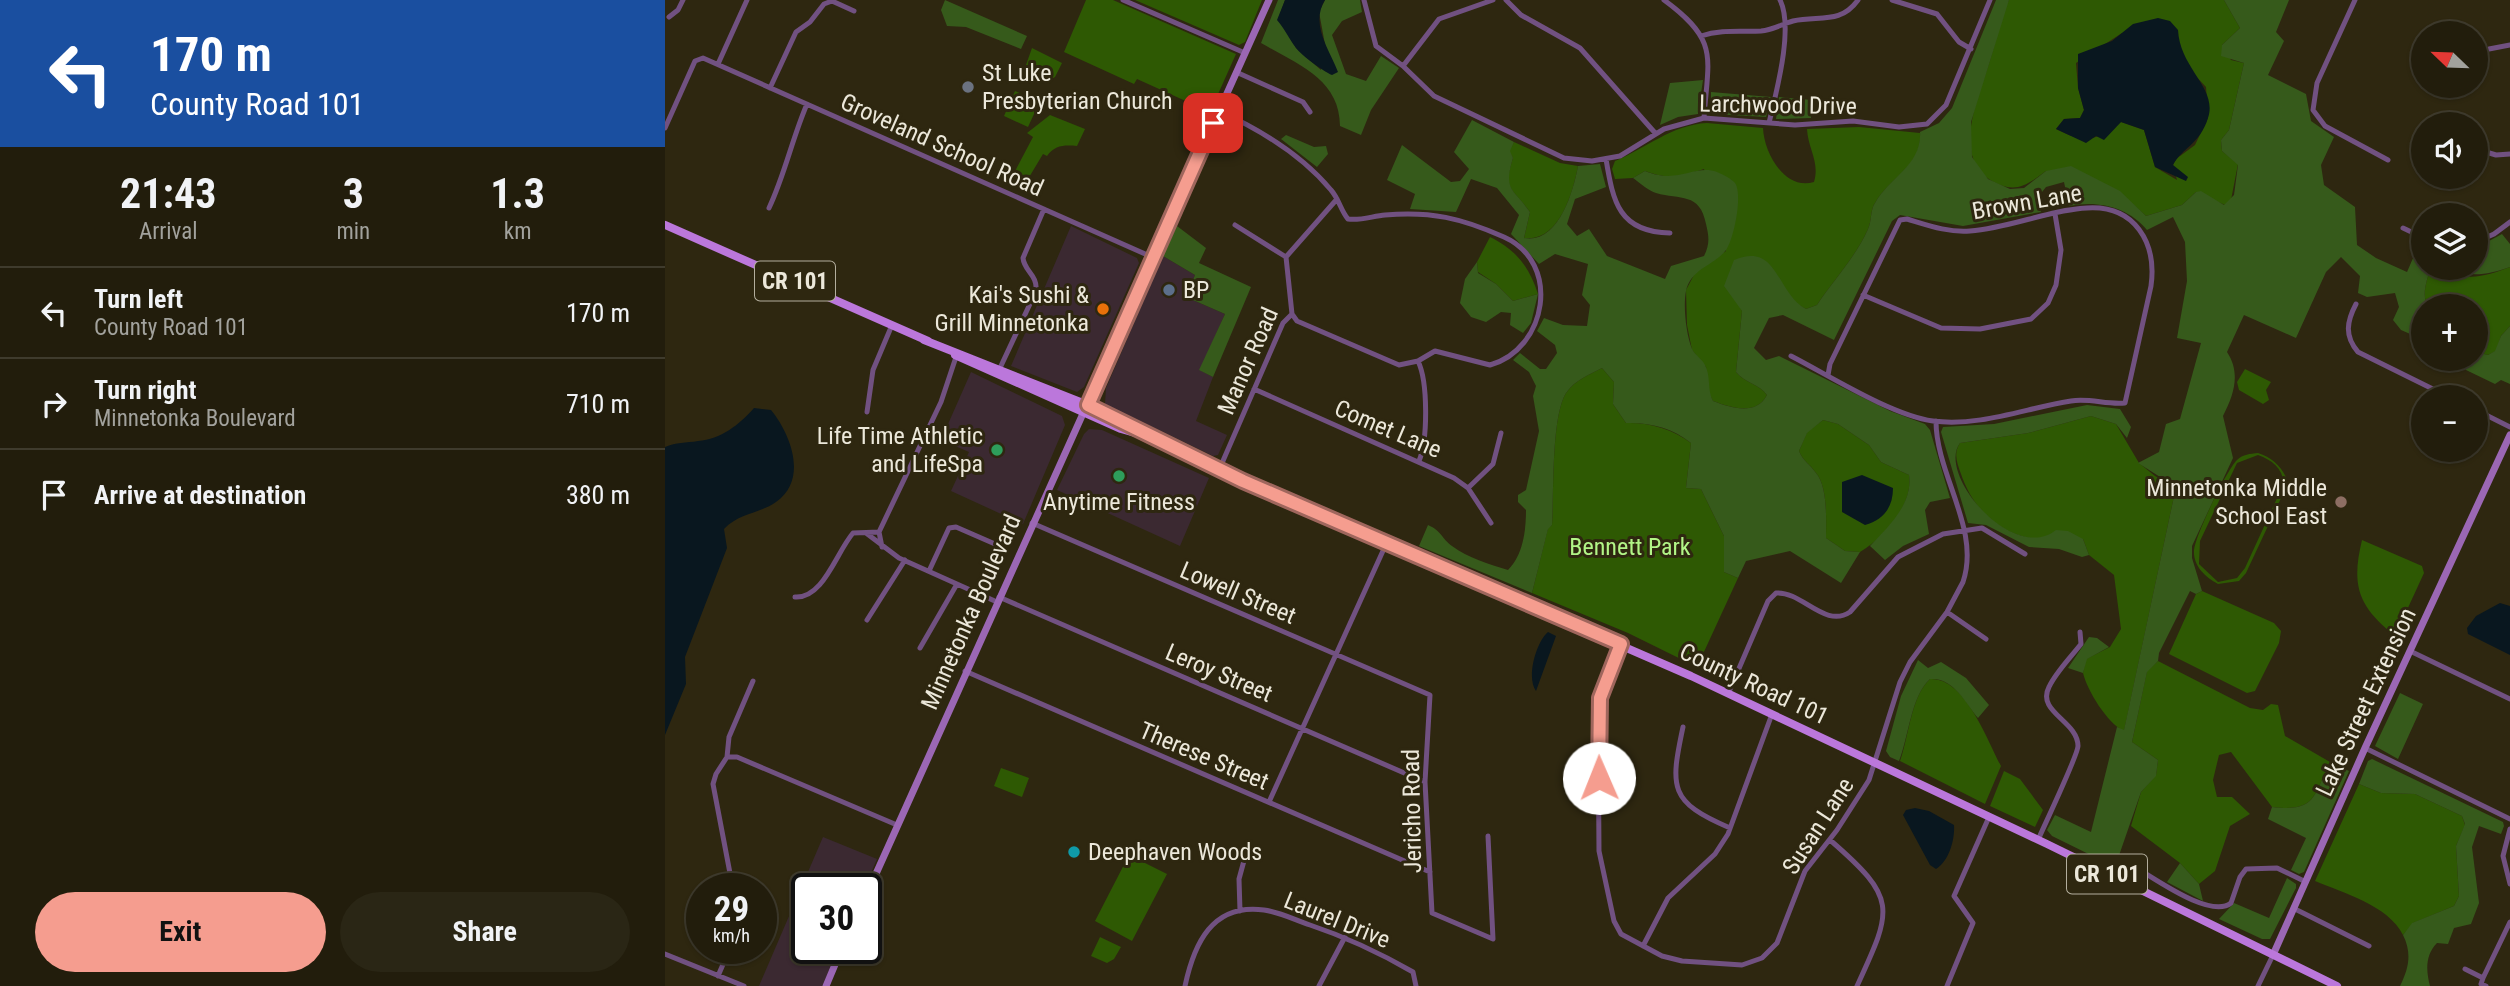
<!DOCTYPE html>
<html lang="en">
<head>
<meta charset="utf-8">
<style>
	:root { --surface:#221d0c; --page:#2a2615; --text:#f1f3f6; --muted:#a2a29d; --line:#3f3b2d; --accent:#f59d8f }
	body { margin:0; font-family:"Roboto Condensed",sans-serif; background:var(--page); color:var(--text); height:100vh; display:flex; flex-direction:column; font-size:26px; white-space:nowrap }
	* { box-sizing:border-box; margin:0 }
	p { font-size:23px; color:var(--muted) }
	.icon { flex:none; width:38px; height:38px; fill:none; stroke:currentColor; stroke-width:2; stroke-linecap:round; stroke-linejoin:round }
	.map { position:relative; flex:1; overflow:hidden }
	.side { display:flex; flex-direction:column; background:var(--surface); width:665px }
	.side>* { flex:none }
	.banner { background:#1a4fa0; color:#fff; overflow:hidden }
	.needle { width:46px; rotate:293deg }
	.fabs { position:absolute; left:1746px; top:21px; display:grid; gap:14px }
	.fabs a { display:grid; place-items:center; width:77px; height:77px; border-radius:50%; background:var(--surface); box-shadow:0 2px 5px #0004,0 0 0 2px var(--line); font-size:35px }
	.speed { position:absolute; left:21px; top:873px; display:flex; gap:14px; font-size:35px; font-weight:700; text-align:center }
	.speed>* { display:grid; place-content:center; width:91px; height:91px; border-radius:50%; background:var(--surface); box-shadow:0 2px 5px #0004,0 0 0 2px var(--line); line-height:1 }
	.speed small { font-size:18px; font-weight:400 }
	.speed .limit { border:4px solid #111; border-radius:10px; background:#fff; color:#111 }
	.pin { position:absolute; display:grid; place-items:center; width:60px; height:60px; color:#fff; margin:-30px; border-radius:14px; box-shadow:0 4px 10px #0006 }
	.me { position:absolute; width:77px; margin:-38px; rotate:359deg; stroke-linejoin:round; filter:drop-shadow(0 0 5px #0008) }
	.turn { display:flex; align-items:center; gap:24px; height:147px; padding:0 35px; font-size:32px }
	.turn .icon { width:91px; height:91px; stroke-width:2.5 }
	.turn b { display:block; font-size:49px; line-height:60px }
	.eta { display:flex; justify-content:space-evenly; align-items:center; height:119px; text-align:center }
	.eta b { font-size:42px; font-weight:700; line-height:49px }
	.primary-button { display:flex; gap:14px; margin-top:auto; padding:14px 35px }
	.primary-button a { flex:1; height:80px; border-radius:42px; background:var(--accent); color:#111; font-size:28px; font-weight:700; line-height:80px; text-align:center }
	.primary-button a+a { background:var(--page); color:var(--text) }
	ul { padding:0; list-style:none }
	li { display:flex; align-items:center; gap:21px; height:91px; padding:0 35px; border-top:2px solid var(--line) }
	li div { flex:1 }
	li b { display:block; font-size:26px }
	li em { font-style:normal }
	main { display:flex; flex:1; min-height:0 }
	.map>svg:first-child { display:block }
</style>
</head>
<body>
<main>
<section class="side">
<div class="banner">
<div class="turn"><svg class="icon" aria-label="left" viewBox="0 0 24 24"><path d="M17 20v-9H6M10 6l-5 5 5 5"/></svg><div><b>170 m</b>County Road 101</div></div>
</div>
<div class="eta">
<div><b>21:43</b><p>Arrival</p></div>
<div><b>3</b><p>min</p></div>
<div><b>1.3</b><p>km</p></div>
</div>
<ul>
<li><svg class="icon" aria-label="left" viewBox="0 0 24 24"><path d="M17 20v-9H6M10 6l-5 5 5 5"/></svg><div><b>Turn left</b><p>County Road 101</p></div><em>170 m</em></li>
<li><svg class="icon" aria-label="right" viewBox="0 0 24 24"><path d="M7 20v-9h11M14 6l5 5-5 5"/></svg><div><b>Turn right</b><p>Minnetonka Boulevard</p></div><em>710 m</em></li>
<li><svg class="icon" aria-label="arrive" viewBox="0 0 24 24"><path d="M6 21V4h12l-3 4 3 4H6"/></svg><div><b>Arrive at destination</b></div><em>380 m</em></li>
</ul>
<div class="primary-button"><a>Exit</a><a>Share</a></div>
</section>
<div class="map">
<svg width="1845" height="986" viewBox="0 0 1845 986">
	<rect width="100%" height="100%" fill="#2e2710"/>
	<path fill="#3b2931" d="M406 226 472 258 474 263 419 387 412 392 346 366Z
		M498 256 530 275 521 297 560 314 535 370 548 377 531 421 562 435 553 455 548 456 440 404 441 388Z
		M306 372 397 416 400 425 358 524 286 491 304 452 276 440Z
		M424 429 437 430 544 478 515 546 392 490 419 434Z
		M158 837 212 859 199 889H142V948L174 949 157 986H94Z"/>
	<path fill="#2e5903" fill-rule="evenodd" d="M421 0H448L571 54 545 112 472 79 469 84 399 52Z
		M470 0H597L580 42 574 45Z
		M1344 0H1559L1575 28 1557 45 1566 60 1579 63 1564 130 1556 140 1557 151 1573 164 1566 200 1560 205 1531 192 1517 205 1481 216 1469 205 1381 171C1362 185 1351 194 1329 182 1283 158 1316 92 1326 57 1332 38 1335 18 1344 0ZM1457 33 1514 46 1524 69 1541 87 1543 118 1530 145 1511 159 1508 165 1512 180 1490 167 1479 130 1456 122C1428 142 1421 144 1391 129L1399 119 1415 118 1419 110 1413 88 1411 63Z
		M367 48 397 63 390 77 379 83 356 79Z
		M350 91 362 96 369 104V114L363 127 339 116Z
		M385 115 420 129 412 146C399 145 390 145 382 156L378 154 363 179 349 173 368 137 362 133Z
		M1042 123 1098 128C1099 153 1120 191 1149 182 1155 162 1143 149 1142 129L1194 127 1255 133C1258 165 1224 178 1210 203 1205 210 1207 221 1203 229 1192 255 1168 281 1152 305L1141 309 1128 302 1123 294 1072 301 1077 311 1071 372C1080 383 1094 384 1102 395 1091 416 1067 408 1048 401L1043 391 1041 367 1027 350 1022 325 1021 290 1031 271 1061 251 1039 169C1018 176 1002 180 980 171L968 178 950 179 947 169 950 161C982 148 1006 125 1042 123Z
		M849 142 895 163 913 166C908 194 893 243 859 238L865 212C848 188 837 191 848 158L844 151Z
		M825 237C851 250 864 266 873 294L848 301 831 284 813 272 812 262Z
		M1845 267V326L1836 336 1831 351 1823 355 1811 352V306H1763C1756 295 1762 281 1765 269 1780 265 1785 273 1799 276 1812 279 1832 272 1845 267Z
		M937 368 949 382 948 404 961 423C984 422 1008 429 1026 443L1021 488 1036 489 1059 536V572L1073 578 1032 667 963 633 867 593 883 528 887 525C889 494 886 417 901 393 910 380 924 375 937 368Z
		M1580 369 1606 382 1601 390 1604 400 1598 404 1574 390 1572 382Z
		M1426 416 1451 424 1474 463 1490 476 1511 487 1459 731C1442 723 1422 690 1418 673L1421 659 1445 647 1456 629 1449 575 1424 555 1418 539C1402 539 1384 542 1369 539 1332 533 1307 507 1296 474 1292 463 1288 453 1295 443L1363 433Z
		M1158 420 1173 424 1204 445 1216 462 1244 475C1249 504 1219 538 1195 552L1180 551 1161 538C1161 520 1163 487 1151 473 1145 464 1138 461 1134 451L1142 432Z
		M1593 453C1606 457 1615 465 1621 477L1617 496 1581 573 1574 581 1553 584C1540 577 1528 566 1529 550 1531 534 1561 471 1572 460 1578 454 1585 454 1593 453ZM1593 455C1607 460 1617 468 1619 483L1580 568 1572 578 1553 582 1534 564 1535 541 1572 463Z
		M1697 540 1757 566 1759 573 1730 636C1693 606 1686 586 1697 540Z
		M1537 591 1609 623 1616 631 1614 643 1590 691 1582 693 1504 654 1531 594Z
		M1493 661 1585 708 1598 710 1606 704 1613 705 1620 736 1665 762C1648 797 1651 812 1607 807L1566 752 1554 755 1548 780 1552 797H1567L1585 814 1565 826 1550 871 1534 884 1515 863 1466 826 1476 792 1491 775 1493 760 1467 742 1482 671Z
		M1265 679C1300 677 1322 740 1336 766L1320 804 1235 761C1244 736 1246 696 1265 679Z
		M336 768 364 778 357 797 329 786Z
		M1339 771 1355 779 1378 810 1370 827 1325 806Z
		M1694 784 1716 793 1750 794 1797 816 1800 825 1791 846 1794 896 1789 906 1748 923 1738 935C1723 905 1678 893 1650 881Z
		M464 855 502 874 467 941 430 921Z
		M435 937 456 947 449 959 442 963 426 956Z"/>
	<path fill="#365a1b" d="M280 0 362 36 356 49 301 27 282 26 276 10Z
		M613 0H620L613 20 625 35 631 48 656 70 661 50 654 12 660 0H695L697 12 677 21 667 35 681 74 701 81 716 56 734 68 706 110 696 135 675 126C675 79 632 64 596 43Z
		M1331 0H1344L1306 122 1307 157 1323 179 1345 189 1359 188 1381 171 1406 166 1455 191 1481 216 1517 205 1531 192 1536 191 1559 205 1569 195 1573 165 1557 151 1556 140 1564 130 1579 63 1556 56 1557 45 1575 28 1559 0H1624L1611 32 1619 41 1603 75 1641 94 1646 121 1669 137 1656 165 1659 185 1690 207 1692 245 1711 258 1742 272 1755 242 1759 243V268H1770L1765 269C1762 281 1756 295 1763 306H1759V340L1736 330 1728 320 1734 307 1730 293 1702 297 1693 293 1695 276 1676 257 1661 272 1631 338 1579 315 1562 352C1576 373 1569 395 1558 416L1568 458 1527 546V558L1537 591 1531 594 1525 591 1494 653 1493 661 1482 672 1467 742 1493 760 1491 776 1476 792 1450 867 1387 836 1382 830 1390 815 1426 832 1452 727 1459 730 1511 487 1473 463 1494 452 1501 424 1515 419 1536 343 1512 338 1522 281 1520 242 1508 217 1482 230C1463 207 1433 200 1404 206L1399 182 1381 187 1373 197 1376 212 1298 226 1235 215 1227 221 1169 340 1118 315 1104 318 1089 348 1101 360 1114 356 1225 411 1260 424 1265 430 1285 498 1265 502 1260 510 1264 534 1238 546 1220 560 1205 546C1223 527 1248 504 1244 475L1216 462 1204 445 1173 424 1158 420 1142 433 1134 451C1138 461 1145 464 1151 473 1163 487 1161 520 1161 538L1180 551 1195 552 1176 583 1125 551 1081 561 1073 578 1059 572V536L1036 489 1021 488 1026 443C1008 428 984 422 961 423L948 404 949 382 937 368C924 375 910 380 901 393 886 417 889 494 887 525L883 529 867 593 754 546 763 525C777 531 776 538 787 546 803 558 824 564 843 570 858 555 861 531 861 510L853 502V495L861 490 874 431 868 396 871 386 864 372 848 360 855 353 875 369H881L892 353 890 345 872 331 879 318 898 325 922 326 925 305 917 295 923 264 890 254 874 264 846 234 854 215 832 188 806 179 791 212 745 209 750 194 722 180 737 145 786 182 795 181 804 169 789 152 807 120 849 142 845 151 848 158C838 191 848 188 865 212L859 238C893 244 908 193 913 166L935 164 941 187 910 199 902 224 912 236 924 229 942 256 1000 279 1006 266 1039 256C1045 244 1044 237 1041 224 1035 192 1015 200 991 193 984 191 975 183 968 178L980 171C1013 185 1029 164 1052 172 1057 174 1067 179 1070 183 1078 194 1069 239 1061 250 1049 266 1026 268 1021 291 1018 306 1021 334 1027 349 1030 355 1037 359 1040 365 1046 376 1042 390 1048 401 1066 408 1091 416 1102 395 1094 384 1080 383 1071 372L1077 311 1059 286 1069 260C1113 241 1111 293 1141 309L1152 305C1168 281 1192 255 1203 229 1207 221 1205 210 1210 203 1224 178 1257 165 1255 132L1274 123 1287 108Z
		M1038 80 1033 114 1013 117 995 125 1005 83Z
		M1046 92 1106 97 1101 117 1046 114Z
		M1114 97 1147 100 1146 118 1111 119Z
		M621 135 649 147 661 146 663 154 652 167 616 139Z
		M512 226 541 248 534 263 586 287 548 377 534 370 560 314 521 297 530 275 498 256Z
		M1837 234 1845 244V267C1823 275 1804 278 1782 268H1811V248Z
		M812 262 813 273 831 284 848 301 873 294 866 323 858 333 845 325 846 313 836 312 821 322 806 317 795 303 800 279Z
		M1845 326V384L1836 380 1830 384 1801 370 1796 360 1811 359V352L1823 355 1830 351 1836 336Z
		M1422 405 1455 409 1466 427 1462 438 1451 424 1426 416 1363 433 1295 443C1271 475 1349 564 1391 530L1403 531 1418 539 1424 555 1417 557 1394 549 1364 547 1321 525 1303 523 1276 432 1278 427 1329 424Z
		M1424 637 1432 638 1444 647 1422 659 1418 673 1403 668Z
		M1253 660 1263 668 1276 662 1301 678 1324 705 1313 718C1300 702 1288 677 1265 679 1246 696 1244 736 1234 761L1225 757 1221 751 1236 696Z
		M1735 693 1758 704 1733 759 1710 746Z
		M1707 759 1838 822 1839 826 1836 834 1814 826 1807 847 1814 903 1806 924 1789 928 1783 944 1772 943C1760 955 1761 971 1765 986H1735C1744 968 1747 953 1738 935L1747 923 1789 906 1794 896 1791 846 1800 824 1797 816 1750 794 1716 793 1694 784 1703 761Z
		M1665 762 1684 771 1639 872 1634 874 1626 870 1641 838 1603 819 1607 807C1651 812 1648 797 1665 762Z
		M1515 863 1534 884 1538 901 1502 882Z
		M1622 878 1631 884V888L1605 939H1597L1554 919 1569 903 1604 918Z"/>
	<path fill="#09171f" d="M620 0H660C645 24 664 49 673 72L667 75C658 71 637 56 631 48 624 39 620 29 612 20Z
		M1493 18 1505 21 1513 30C1515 69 1553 88 1543 118 1535 144 1517 148 1508 165L1523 177 1521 181 1490 167 1479 130 1456 122 1439 140 1431 136 1421 143 1391 129 1399 119 1415 118 1419 110 1413 88V54L1447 41 1468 24Z
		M89 408 106 410C125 433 144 479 111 502 94 514 74 513 59 529L62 548 20 657 21 684 0 735V447C11 442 21 443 33 441 56 439 74 425 89 408Z
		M1197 475 1228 488C1228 508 1218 520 1200 525L1177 512V482Z
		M1835 603 1845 606V655L1803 634 1802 628 1811 616Z
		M883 632 891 636 871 691C861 678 871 642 883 632Z
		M1250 808 1264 811 1289 825C1290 840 1284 861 1271 869L1265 865 1238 815 1241 810Z"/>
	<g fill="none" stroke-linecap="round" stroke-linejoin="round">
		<path stroke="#715181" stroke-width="5" d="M458 0 580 53
			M699 0 711 46 738 66 769 96 899 158 927 161 955 156 999 129 1039 118 1130 125 1188 121 1234 127 1262 124 1281 105 1325 0
			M841 0 856 15 915 48 991 134
			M999 0C1055 41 1043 57 1039 118
			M1227 0 1272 14 1294 42 1306 49
			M1690 0 1652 83 1648 110 1660 126 1723 160
			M4 17 13 10 18 0
			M1036 36C1056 29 1076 32 1096 31 1108 30 1117 24 1128 21 1154 15 1175 25 1193 0
			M1824 49 1845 45
			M53 64 82 0
			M738 66 774 19 828 0
			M571 72 638 102 645 112
			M105 88 131 32 145 22 159 4 167 1 189 11
			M554 111C596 130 636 154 666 190 674 199 676 211 683 219 695 221 708 216 720 215 766 211 796 218 839 237 897 263 882 349 825 365L770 351 753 361 734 365 632 321 627 314
			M1104 123C1111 93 1129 28 1115 0
			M0 128 30 61 38 58 487 257
			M1811 149 1831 155 1845 154
			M941 159C948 202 954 232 1005 233
			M104 208C120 174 127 139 142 104
			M570 225 621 257
			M1738 228 1759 238
			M1811 242 1829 234 1845 222
			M1198 295 1276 328 1315 329 1366 319 1383 303 1391 285 1396 250 1390 214
			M1691 304C1682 321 1679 336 1693 352L1784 397
			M1126 356C1165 376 1226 415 1268 421 1315 427 1361 408 1406 401 1425 398 1442 405 1460 403L1486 286C1492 243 1470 205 1422 208 1383 210 1345 228 1305 231 1284 233 1262 225 1242 219L1235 220 1165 364 1163 375
			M753 361C763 382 763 439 754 461
			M335 368 371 291C373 275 359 271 358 258L379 209
			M589 389 789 478 803 488 826 523
			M1811 410 1845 427
			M202 412 208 370 227 325
			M554 470 618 323 627 314 621 257 672 199
			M803 488 828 464 836 433
			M367 523 765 695 760 782 767 913 828 939 823 836
			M201 533 234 558 332 602
			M217 547 214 532 276 402 292 354
			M264 571 284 528 291 527 330 544 334 553 315 594
			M130 597C158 599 171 553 188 533L214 532
			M334 597 760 782
			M1282 612 1321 639
			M202 620 240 560
			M956 644 938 685 933 710 934 851 949 921 956 934 997 956 1017 961 1077 965 1097 958 1112 943 1140 871 1172 830 1204 780 1235 682 1245 662 1282 612 1298 582C1316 529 1271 475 1271 421
			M255 648 292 584
			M1745 651 1845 699
			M300 671 765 872
			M1063 694 1103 601 1111 593C1137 591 1160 629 1185 612L1233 557 1278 534 1317 528 1360 554
			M1018 727C1005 788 1004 802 1065 828
			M1700 748 1845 819
			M62 757H72L232 825
			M604 802 722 542
			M1845 829 1838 856 1845 884
			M1165 840C1233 899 1228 908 1192 986
			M1373 840C1379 826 1413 755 1413 746 1413 721 1371 712 1384 687 1391 672 1406 657 1416 644L1415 632
			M1470 864 1473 869C1492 880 1546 919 1566 903L1575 877 1581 869 1612 868 1641 882
			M68 889 48 784 51 774 62 757 64 737 88 681
			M1630 909 1704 946
			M575 911 574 879 583 846
			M978 946 1003 898 1050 854 1063 834 1107 714
			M0 954 79 986
			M1800 969 1818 978
			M53 976 65 948
			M1818 978 1845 922
			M1818 978 1816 984 1821 986
			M520 986C529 944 547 903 599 910 615 912 630 920 645 925 681 937 715 953 748 972L751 986
			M654 986 680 937
			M1282 986 1308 923 1289 896 1324 817
			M1593 986 1608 955"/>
		<path stroke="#9b67b4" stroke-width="7" d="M201 896 604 0
			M1608 955 1700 748 1845 435
			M161 986 177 948"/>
		<path stroke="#bb77db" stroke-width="8" d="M0 225 263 341
			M259 340 423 405 578 481 1026 676 1382 844 1672 986
			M290 355 456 429 477 435"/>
	</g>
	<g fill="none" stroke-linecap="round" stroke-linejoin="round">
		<defs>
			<path id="route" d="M548 123 423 405 578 481 956 644 935 698 934 778"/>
		</defs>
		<use href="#route" stroke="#9f665d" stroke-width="18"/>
		<use href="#route" stroke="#f59d8f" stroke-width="12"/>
	</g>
	<circle fill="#6b7280" stroke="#2e2710" stroke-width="2.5" cx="303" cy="87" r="7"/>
	<circle fill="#5c6f8a" stroke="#2e2710" stroke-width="2.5" cx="504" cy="290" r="7"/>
	<circle fill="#e8710a" stroke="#2e2710" stroke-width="2.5" cx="438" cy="309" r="7"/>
	<g fill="#2e9e5b" stroke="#2e2710" stroke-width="2.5">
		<circle cx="332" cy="450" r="7"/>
		<circle cx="454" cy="476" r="7"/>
	</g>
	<circle fill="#8d6e63" stroke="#2e2710" stroke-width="2.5" cx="1676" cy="502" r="7"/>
	<circle fill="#0f9aa8" stroke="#2e2710" stroke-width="2.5" cx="409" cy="852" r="7"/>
	<g text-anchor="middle" stroke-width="6" stroke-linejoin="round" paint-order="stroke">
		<g fill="#2e2710" stroke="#b3ae9d" stroke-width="2">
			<rect x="90" y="261.5" width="80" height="39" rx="5"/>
			<rect x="1402" y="854.5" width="80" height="39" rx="5"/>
		</g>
		<g font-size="23" font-weight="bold" fill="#ece8da">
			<text x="130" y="289">CR 101</text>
			<text x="1442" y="882">CR 101</text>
		</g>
		<g font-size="24" fill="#ece8da" stroke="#2e2710" text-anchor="start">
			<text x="317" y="81">St Luke<tspan x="317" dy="28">Presbyterian Church</tspan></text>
			<text x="518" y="298">BP</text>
			<text x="424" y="303" text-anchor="end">Kai's Sushi &amp;<tspan x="424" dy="28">Grill Minnetonka</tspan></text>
			<text x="318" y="444" text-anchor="end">Life Time Athletic<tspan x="318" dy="28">and LifeSpa</tspan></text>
			<text x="1662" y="496" text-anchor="end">Minnetonka Middle<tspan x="1662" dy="28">School East</tspan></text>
			<text x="454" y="510" text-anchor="middle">Anytime Fitness</text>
			<text x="423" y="860">Deephaven Woods</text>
		</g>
		<g font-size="24" fill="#ece8da" stroke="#2e2710">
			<text transform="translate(1113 105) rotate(1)" y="8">Larchwood Drive</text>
			<text transform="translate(277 145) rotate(24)" y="8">Groveland School Road</text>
			<text transform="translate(1362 202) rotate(-10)" y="8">Brown Lane</text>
			<text transform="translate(583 361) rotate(-66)" y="8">Manor Road</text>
			<text transform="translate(723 429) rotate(23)" y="8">Comet Lane</text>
			<text transform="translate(573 593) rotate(23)" y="8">Lowell Street</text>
			<text transform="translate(306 612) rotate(-66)" y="8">Minnetonka Boulevard</text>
			<text transform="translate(554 673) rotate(23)" y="8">Leroy Street</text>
			<text transform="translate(1089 684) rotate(25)" y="8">County Road 101</text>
			<text transform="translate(1701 702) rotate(-65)" y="8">Lake Street Extension</text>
			<text transform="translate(539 756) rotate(23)" y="8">Therese Street</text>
			<text transform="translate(747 811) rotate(-91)" y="8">Jericho Road</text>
			<text transform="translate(1153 826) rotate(-57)" y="8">Susan Lane</text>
			<text transform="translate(672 920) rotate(22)" y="8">Laurel Drive</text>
		</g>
		<g font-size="24" fill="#b2f587" stroke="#2e2710">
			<text x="965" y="555">Bennett Park</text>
		</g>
	</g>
</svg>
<div class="fabs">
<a><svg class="needle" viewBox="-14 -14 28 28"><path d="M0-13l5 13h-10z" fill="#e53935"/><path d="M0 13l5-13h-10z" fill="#a2a29d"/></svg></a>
<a><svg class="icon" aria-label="sound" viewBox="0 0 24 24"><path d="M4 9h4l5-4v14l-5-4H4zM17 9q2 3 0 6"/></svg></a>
<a><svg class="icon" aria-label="layers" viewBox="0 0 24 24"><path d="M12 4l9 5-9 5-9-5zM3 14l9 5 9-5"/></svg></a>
<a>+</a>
<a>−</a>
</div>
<div class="speed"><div>29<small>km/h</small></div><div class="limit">30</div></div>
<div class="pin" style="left:548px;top:123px;background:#d93025"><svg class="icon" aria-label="arrive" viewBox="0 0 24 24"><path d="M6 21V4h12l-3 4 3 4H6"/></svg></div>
<svg class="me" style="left:934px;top:778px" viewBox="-20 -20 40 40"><circle r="19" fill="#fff"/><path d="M0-13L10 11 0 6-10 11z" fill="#f59d8f"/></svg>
</div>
</main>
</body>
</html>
